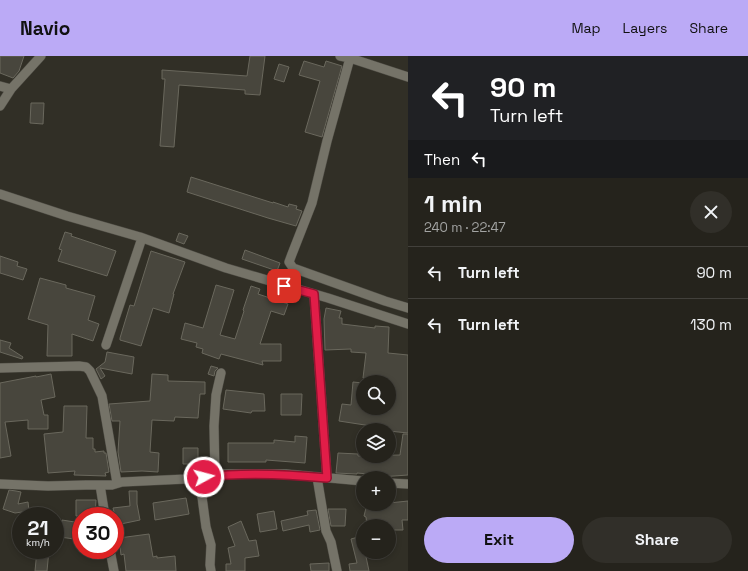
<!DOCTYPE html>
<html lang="en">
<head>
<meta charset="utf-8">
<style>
	:root { --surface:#25231c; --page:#312f29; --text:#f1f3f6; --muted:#a3a4a3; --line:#42403b; --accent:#bbaaf6 }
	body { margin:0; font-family:"Space Grotesk",sans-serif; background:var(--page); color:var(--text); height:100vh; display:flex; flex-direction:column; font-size:15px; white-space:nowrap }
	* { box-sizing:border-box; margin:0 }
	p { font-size:13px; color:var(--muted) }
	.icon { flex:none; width:22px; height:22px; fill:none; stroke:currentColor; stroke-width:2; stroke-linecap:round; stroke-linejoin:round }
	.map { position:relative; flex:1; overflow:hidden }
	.drawer { display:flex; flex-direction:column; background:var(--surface); width:340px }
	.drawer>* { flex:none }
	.hud { background:#202124; color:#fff; overflow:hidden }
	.buttons { position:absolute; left:356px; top:319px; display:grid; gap:8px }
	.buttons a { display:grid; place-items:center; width:40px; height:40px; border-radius:50%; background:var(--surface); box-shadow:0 2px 6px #0003,0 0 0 1px var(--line); font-size:20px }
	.speed { position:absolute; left:12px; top:451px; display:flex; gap:8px; font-size:20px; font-weight:700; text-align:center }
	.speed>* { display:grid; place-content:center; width:52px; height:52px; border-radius:50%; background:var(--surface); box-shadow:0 2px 6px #0003,0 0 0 1px var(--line); line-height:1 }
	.speed small { font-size:10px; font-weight:400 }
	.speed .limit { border:6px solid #d22; background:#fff; color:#111 }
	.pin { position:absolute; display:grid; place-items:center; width:34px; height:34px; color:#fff; margin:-17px; border-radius:8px; box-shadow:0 2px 6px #0006 }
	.me { position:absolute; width:44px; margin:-22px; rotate:83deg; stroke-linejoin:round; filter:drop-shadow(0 0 3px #0008) }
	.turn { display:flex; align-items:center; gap:14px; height:84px; padding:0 16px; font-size:18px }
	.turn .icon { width:52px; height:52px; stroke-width:2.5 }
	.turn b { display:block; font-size:28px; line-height:34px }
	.then { display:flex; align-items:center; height:38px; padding:0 16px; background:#0003; gap:8px; font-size:15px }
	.round { display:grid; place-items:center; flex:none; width:42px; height:42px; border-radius:21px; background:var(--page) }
	.headline { display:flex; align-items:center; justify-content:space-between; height:68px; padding:0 16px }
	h1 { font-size:24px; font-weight:700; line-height:30px }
	.primary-button { display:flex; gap:8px; margin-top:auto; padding:8px 16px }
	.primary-button a { flex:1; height:46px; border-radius:24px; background:var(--accent); color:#111; font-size:16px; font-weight:700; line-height:46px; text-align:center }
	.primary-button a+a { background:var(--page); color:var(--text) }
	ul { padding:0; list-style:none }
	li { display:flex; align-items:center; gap:12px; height:52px; padding:0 16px; border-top:1px solid var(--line) }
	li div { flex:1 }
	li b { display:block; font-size:15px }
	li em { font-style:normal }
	header { display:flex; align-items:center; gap:24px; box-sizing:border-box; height:56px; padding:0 20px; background:var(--accent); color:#111 }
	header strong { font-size:19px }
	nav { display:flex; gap:22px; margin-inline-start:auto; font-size:14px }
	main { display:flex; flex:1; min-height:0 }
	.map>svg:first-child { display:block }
</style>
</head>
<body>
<header>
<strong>Navio</strong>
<nav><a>Map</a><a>Layers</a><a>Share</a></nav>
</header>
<main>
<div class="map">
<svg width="408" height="515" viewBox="0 0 408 515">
	<rect width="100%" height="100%" fill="#312f26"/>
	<path fill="#48463d" stroke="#6a685d" d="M0 0H24L19 15 13 22 0 17Z
		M250 0H265L260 39 245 38V34L179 29 174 91 160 90 165 23H162V14L247 20Z
		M304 5 324 11 326 5 342 10 322 81 305 76 320 25 299 19Z
		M279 8 289 11 284 26 274 23Z
		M31 47H44L43 68 30 67Z
		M191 121 273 147V146L288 151 289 148 297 150 296 153 302 155 296 170 268 162 187 136Z
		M65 176 72 178 71 180 116 195 107 220 58 205 62 194 59 193Z
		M179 177 188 180 184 188 176 185Z
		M245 194 280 207 277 215 242 203Z
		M151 195 185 206 173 238H174L169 257 153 252 141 290 120 284V282L130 249 134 250Z
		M0 200 18 206 17 210 27 213 23 224 0 217Z
		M40 222 66 229V232L95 240 88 264 99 268 93 285 72 278V300H47L48 269 28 263Z
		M216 229 234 234 220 279 235 283 244 255 243 254 251 230 260 233 258 238 288 248 284 259 271 255 260 288H281V305H262L263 309 221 298 219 303 202 297 203 293 196 291 197 287 181 283 185 267 203 272Z
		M326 252 341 255 339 262H342V268L375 272V270L389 271 388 297 408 299V377L389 375V374H378V371L339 365 342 348 351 349 353 326 363 327V352H370L389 355V326L363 322 366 297 351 296V293L325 294 324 263Z
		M0 284 11 287 9 292 23 301 22 303 0 296Z
		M107 296 134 301 132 318 100 312 105 320 101 323 96 313 105 306Z
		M211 310 218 312 215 315 214 320 208 318Z
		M51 318 55 341 41 344 44 359H48V373H28V364L5 366 11 400 0 402V327L36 320V321Z
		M152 318 168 319V325L205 326V338H200L198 362 175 361 174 365 152 364 150 396 159 397 158 416 142 415 121 416 118 396 120 365H112L109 348 150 345Z
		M226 334 264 338 265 355H252L251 357 223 353Z
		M281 338H302L301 359H281Z
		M64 350H87L86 382H93V393H95V396L104 395V397H106L109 416 105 417 106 420 74 419 75 415 48 417 44 378 63 376Z
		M403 378H408V419L380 421V419L357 417V418L336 417 338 397 358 398V400L400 399Z
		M295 380 307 381 305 407 266 404V406H228V387H274V384L295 386Z
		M183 392H198V408H183Z
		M9 434 16 435 21 436 18 448 28 446 29 455 15 457 3 453Z
		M129 435H137V448L140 464 116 469 115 460 113 452 130 450Z
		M186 442 189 458 155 464 153 447Z
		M76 444H96L95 460H76Z
		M408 445V464H402L403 474H393V472H389V470H367L366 461 364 460 367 448H389V447Z
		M328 453H346L345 470H331Z
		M316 454 320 474 310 476 309 469 283 475 281 465 308 459 307 455Z
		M274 455 277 473 260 476 257 458Z
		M62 464 81 467V475L73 476 74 483 60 481Z
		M241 465 249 485 256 484 259 500 245 502V515H226V508H231L228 492 235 490 228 471Z
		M149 478 153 501 157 500V502L175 500 176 515H126L124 498 121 499 119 482Z
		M362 480 363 485V496H365L369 515H350L349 508 357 507 351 483Z
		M37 494H49L47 515H35Z
		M329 507V515H311L310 508Z"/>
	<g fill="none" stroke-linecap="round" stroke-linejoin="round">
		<defs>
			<path id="minor" d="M340 0 350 2 408 21
				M350 2 327 85 312 147 292 198 289 206 293 212 385 245 408 252
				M0 30 11 33
				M0 50 11 33 41 0
				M0 138 67 160 140 181 226 212 328 242 408 268
				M314 238 327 422
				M106 289 142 182
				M0 312 79 310 86 311 90 315 102 340 117 427
				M317 421 326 475 331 486 337 515
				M194 422 202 441 206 471 211 489 210 509 211 515
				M389 427 408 428
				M0 428 48 430 86 429H112L122 426 186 423 225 418H286L363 425
				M100 429 105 460
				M202 441 215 420 214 370 216 339 221 317
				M110 494 114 515"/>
		</defs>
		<use href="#minor" stroke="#4f4d45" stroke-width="10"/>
		<use href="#minor" stroke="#757368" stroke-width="9"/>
	</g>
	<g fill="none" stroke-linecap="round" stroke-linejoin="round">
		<defs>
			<path id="route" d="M204 421C245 416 286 418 327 422L314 238 284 230"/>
		</defs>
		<use href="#route" stroke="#92132f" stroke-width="10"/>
		<use href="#route" stroke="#e11d48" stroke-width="7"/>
	</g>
</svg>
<div class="buttons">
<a><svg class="icon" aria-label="search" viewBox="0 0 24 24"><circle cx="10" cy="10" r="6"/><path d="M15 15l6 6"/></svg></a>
<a><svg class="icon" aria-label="layers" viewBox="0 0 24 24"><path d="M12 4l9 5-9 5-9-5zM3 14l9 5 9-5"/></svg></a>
<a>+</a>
<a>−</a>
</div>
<div class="speed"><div>21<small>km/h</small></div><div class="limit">30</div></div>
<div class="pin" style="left:284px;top:230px;background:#d93025"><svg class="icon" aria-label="arrive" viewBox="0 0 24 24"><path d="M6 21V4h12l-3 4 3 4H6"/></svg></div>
<svg class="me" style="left:204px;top:421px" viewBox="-20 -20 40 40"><circle r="17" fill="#e11d48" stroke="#fff" stroke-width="3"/><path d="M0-11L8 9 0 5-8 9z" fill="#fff"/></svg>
</div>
<section class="drawer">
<div class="hud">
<div class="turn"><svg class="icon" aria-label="left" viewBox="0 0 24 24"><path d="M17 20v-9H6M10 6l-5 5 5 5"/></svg><div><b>90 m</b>Turn left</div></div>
<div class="then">Then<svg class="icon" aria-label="left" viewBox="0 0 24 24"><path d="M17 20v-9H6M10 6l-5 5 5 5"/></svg></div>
</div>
<div class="headline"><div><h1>1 min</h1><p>240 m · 22:47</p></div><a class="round"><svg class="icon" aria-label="close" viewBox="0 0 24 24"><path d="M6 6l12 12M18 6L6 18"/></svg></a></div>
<ul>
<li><svg class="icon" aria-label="left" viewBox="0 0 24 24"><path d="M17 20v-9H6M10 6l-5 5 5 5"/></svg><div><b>Turn left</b></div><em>90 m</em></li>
<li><svg class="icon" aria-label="left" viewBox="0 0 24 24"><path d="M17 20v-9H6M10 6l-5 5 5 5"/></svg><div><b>Turn left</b></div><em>130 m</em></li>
</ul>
<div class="primary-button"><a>Exit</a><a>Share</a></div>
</section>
</main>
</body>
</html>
